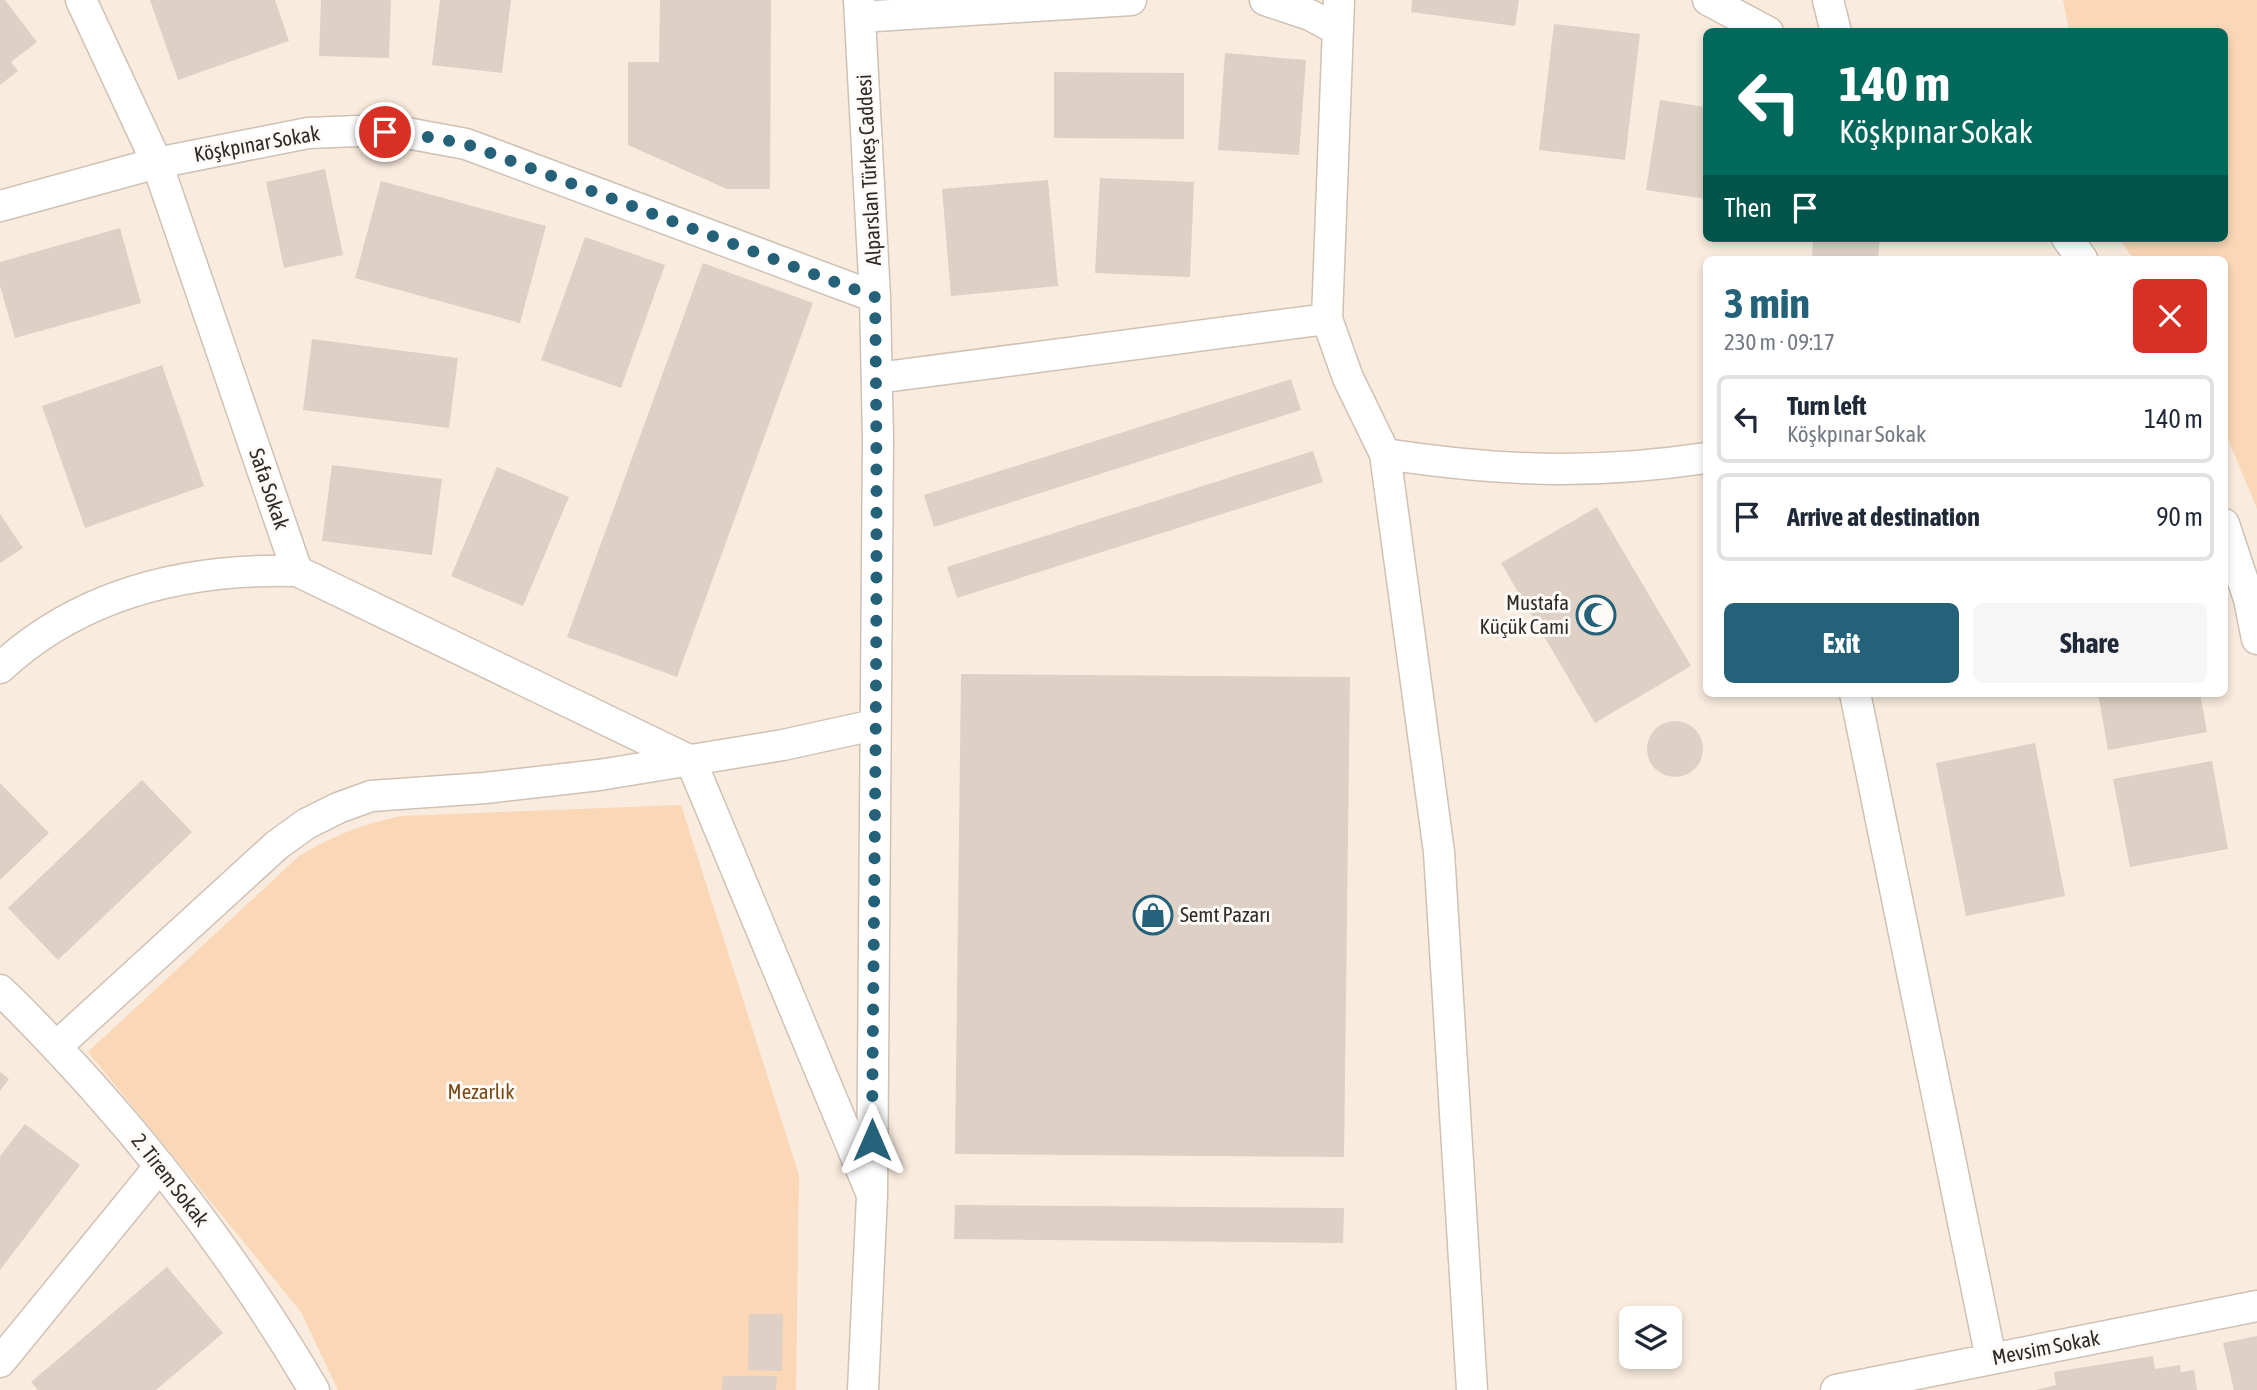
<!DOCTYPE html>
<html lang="en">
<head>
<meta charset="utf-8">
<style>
	:root { --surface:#fff; --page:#f6f6f7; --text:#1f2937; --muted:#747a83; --line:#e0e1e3; --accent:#256279 }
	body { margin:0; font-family:"Asap Condensed",sans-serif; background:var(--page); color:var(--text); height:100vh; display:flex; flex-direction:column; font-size:26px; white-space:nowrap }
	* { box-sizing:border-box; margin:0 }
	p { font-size:23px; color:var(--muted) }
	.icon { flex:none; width:38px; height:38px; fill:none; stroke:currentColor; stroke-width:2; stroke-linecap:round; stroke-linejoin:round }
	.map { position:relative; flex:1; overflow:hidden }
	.panel { position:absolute; left:1703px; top:256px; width:525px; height:441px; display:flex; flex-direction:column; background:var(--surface); border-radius:10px; box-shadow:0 4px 10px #0003 }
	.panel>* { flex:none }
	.banner { position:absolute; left:1703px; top:28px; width:525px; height:214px; border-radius:10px; box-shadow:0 4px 10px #0003; background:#00695c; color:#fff; overflow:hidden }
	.controls { position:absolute; left:1619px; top:1306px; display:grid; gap:14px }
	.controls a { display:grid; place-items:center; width:63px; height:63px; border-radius:10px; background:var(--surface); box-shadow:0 4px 10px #0003; font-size:35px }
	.pin { position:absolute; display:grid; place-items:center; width:60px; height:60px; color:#fff; margin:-30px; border:4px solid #fff; border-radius:50%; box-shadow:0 2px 7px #0007 }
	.me { position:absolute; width:77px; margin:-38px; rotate:0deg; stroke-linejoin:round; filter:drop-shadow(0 0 5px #0008) }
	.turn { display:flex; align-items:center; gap:24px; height:147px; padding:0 21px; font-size:32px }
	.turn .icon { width:91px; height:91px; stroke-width:2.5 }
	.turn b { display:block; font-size:49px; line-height:60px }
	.then { display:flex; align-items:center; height:66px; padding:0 21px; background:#0003; gap:14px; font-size:26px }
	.round { display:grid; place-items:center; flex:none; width:74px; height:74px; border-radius:10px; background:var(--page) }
	.headline { display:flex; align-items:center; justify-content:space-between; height:119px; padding:0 21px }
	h1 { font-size:42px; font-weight:700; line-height:52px; color:var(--accent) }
	.action { display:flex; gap:14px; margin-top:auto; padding:14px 21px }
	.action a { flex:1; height:80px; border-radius:10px; background:var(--accent); color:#fff; font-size:28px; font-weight:700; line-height:80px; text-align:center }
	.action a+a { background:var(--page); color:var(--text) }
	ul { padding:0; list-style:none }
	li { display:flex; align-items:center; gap:21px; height:88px; margin:0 14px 10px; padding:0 7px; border:4px solid var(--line); border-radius:10px }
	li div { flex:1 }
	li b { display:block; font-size:26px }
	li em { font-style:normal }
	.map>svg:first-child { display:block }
</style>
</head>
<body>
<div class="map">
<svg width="2257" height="1390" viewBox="0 0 2257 1390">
	<rect width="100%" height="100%" fill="#f9ebde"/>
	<path fill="#fad7b6" d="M2063 0H2257V509L2224 429V259H2133L2119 238H2224V32L2069 31Z
		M681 805 799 1175 796 1390H338L301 1312 88 1052 299 856C335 835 360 825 401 816Z"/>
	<path fill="#ded0c4" d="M0 0H5L37 42 11 62 18 71 0 85Z
		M150 0H275L289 41 178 80Z
		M321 0H391L389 58 319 56Z
		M440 0H511L502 73 432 65Z
		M660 0H771L770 189H727L628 145V62H659Z
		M1412 0H1519L1515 26 1411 12Z
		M1554 24 1640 34 1625 160 1539 150Z
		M1225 53 1306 60 1299 155 1218 150Z
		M1054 72 1184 73V139L1054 138Z
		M1660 100 1706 107V199L1646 190Z
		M325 169 343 255 284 268 266 182Z
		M1100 178 1194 182 1190 277 1095 273Z
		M1048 180 1058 286 951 296 942 189Z
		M381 181 546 226 520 323 355 278Z
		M120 228 141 303 15 338 0 286V262Z
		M585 237 665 265 621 388 541 360Z
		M1813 238H1880L1878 259H1812Z
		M703 263 813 303 677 677 567 637Z
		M312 339 458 358 449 428 303 410Z
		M162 365 204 486 85 528 42 406Z
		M1291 379 1301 410 934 527 924 495Z
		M1313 451 1323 482 957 598 947 567Z
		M332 465 442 479 432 555 322 541Z
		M497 467 569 497 523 606 451 576Z
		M1597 507 1691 666 1595 723 1501 563Z
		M0 514 23 548 0 563Z
		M961 674 1350 677 1344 1157 955 1154Z
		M2098 693H2200L2207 732 2108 750Z
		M1647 749a28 28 0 1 1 56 0a28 28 0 1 1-56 0Z
		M2035 743 2065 896 1966 916 1936 763Z
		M2212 761 2228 849 2130 867 2113 779Z
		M142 780 192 832 58 960 8 908Z
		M0 783 49 833 0 880Z
		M0 1072 9 1079 0 1091Z
		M25 1124 80 1165 0 1270V1156Z
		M955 1205 1344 1208 1343 1243 954 1239Z
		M167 1267 223 1333 156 1390H38L31 1382Z
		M749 1314H783L782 1371 748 1370Z
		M2257 1336V1390H2234L2223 1343Z
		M2153 1356 2155 1369 2180 1365 2181 1372 2194 1370 2197 1390H2035L2056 1385 2054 1372Z
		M723 1376H777L776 1390H722Z"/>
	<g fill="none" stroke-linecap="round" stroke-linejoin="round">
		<defs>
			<path id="street" d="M81 0 157 163 297 571 691 761 872 1195
				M859 0 875 297 878 439 872 1195 863 1390
				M1265 0 1310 15 1338 30
				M1339 0 1327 319 1348 378 1385 454 1439 852 1472 1390
				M1708 0 1768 32
				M1828 0 1836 32
				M860 17 1131 0
				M0 206 157 163 308 133 358 131 412 134 466 144 875 297
				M2067 238 2082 259
				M877 378 1327 319
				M1385 454C1498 471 1592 475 1706 458
				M2224 524 2249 599 2257 639
				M0 668C82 592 188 568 297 571
				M1855 693 1991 1359
				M0 990C32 1020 62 1053 92 1086 176 1180 250 1281 314 1390
				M56 1047 277 845 306 824 338 808 371 796 485 788 599 775 783 745 874 725
				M0 1362 160 1166
				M1836 1390 2257 1306"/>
		</defs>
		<use href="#street" stroke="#cfc2b5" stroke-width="33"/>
		<use href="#street" stroke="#fff" stroke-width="30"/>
	</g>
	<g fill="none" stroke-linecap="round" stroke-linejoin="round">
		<path stroke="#256279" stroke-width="12" stroke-dasharray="0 21.6" d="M385 132 412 134 466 144 875 297C879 578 874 859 872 1140"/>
	</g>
	<defs>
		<symbol id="mosque-ring" viewBox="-11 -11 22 22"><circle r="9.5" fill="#fdfaf7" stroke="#256279" stroke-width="1.5"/><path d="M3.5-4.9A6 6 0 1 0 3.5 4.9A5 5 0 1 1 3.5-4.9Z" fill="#256279"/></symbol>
		<symbol id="shop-ring" viewBox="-11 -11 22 22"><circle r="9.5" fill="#fdfaf7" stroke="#256279" stroke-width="1.5"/><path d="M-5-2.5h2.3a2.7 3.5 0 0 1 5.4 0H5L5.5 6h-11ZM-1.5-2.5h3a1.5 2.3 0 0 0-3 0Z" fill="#256279"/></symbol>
	</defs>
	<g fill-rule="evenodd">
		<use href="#mosque-ring" x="1574" y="593" width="44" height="44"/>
		<use href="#shop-ring" x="1131" y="893" width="44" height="44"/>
	</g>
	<g text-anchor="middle" stroke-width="6" stroke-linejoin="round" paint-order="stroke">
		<g font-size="21" fill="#302b26" stroke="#fdfaf7">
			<text transform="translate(257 144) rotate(-10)" y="7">Köşkpınar Sokak</text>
			<text transform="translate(869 170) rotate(-93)" y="7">Alparslan Türkeş Caddesi</text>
			<text transform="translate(269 489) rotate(71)" y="7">Safa Sokak</text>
			<text transform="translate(170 1180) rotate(52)" y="7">2. Tirem Sokak</text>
			<text transform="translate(2046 1348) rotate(-11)" y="7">Mevsim Sokak</text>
		</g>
		<g font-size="21" fill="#302b26" stroke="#fdfaf7" text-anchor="end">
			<text x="1569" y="610">Mustafa<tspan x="1569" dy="24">Küçük Cami</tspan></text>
			<text x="1180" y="922" text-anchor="start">Semt Pazarı</text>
		</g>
		<g font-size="21" fill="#794b18" stroke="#fdfaf7">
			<text x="481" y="1099">Mezarlık</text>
		</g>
	</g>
</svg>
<div class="controls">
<a><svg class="icon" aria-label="layers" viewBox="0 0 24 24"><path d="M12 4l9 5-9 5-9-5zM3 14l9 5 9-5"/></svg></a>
</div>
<div class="pin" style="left:385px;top:132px;background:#d93025"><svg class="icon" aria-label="arrive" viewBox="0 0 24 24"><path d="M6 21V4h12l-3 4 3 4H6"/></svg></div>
<svg class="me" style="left:872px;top:1140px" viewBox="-20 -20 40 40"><path d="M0-17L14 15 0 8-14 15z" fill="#256279" stroke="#fff" stroke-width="4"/></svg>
<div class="banner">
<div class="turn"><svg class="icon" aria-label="left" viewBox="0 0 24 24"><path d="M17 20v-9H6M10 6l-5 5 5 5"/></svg><div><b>140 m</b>Köşkpınar Sokak</div></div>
<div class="then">Then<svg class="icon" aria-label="arrive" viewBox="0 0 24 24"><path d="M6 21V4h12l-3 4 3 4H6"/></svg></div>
</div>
<section class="panel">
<div class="headline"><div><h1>3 min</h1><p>230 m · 09:17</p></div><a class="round" style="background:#d93025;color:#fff"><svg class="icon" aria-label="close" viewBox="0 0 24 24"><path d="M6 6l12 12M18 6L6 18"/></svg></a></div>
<ul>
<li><svg class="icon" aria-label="left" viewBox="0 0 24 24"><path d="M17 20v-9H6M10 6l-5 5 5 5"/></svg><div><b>Turn left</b><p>Köşkpınar Sokak</p></div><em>140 m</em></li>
<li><svg class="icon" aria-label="arrive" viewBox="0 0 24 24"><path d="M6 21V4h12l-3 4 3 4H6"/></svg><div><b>Arrive at destination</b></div><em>90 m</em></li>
</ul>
<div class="action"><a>Exit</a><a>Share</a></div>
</section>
</div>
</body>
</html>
